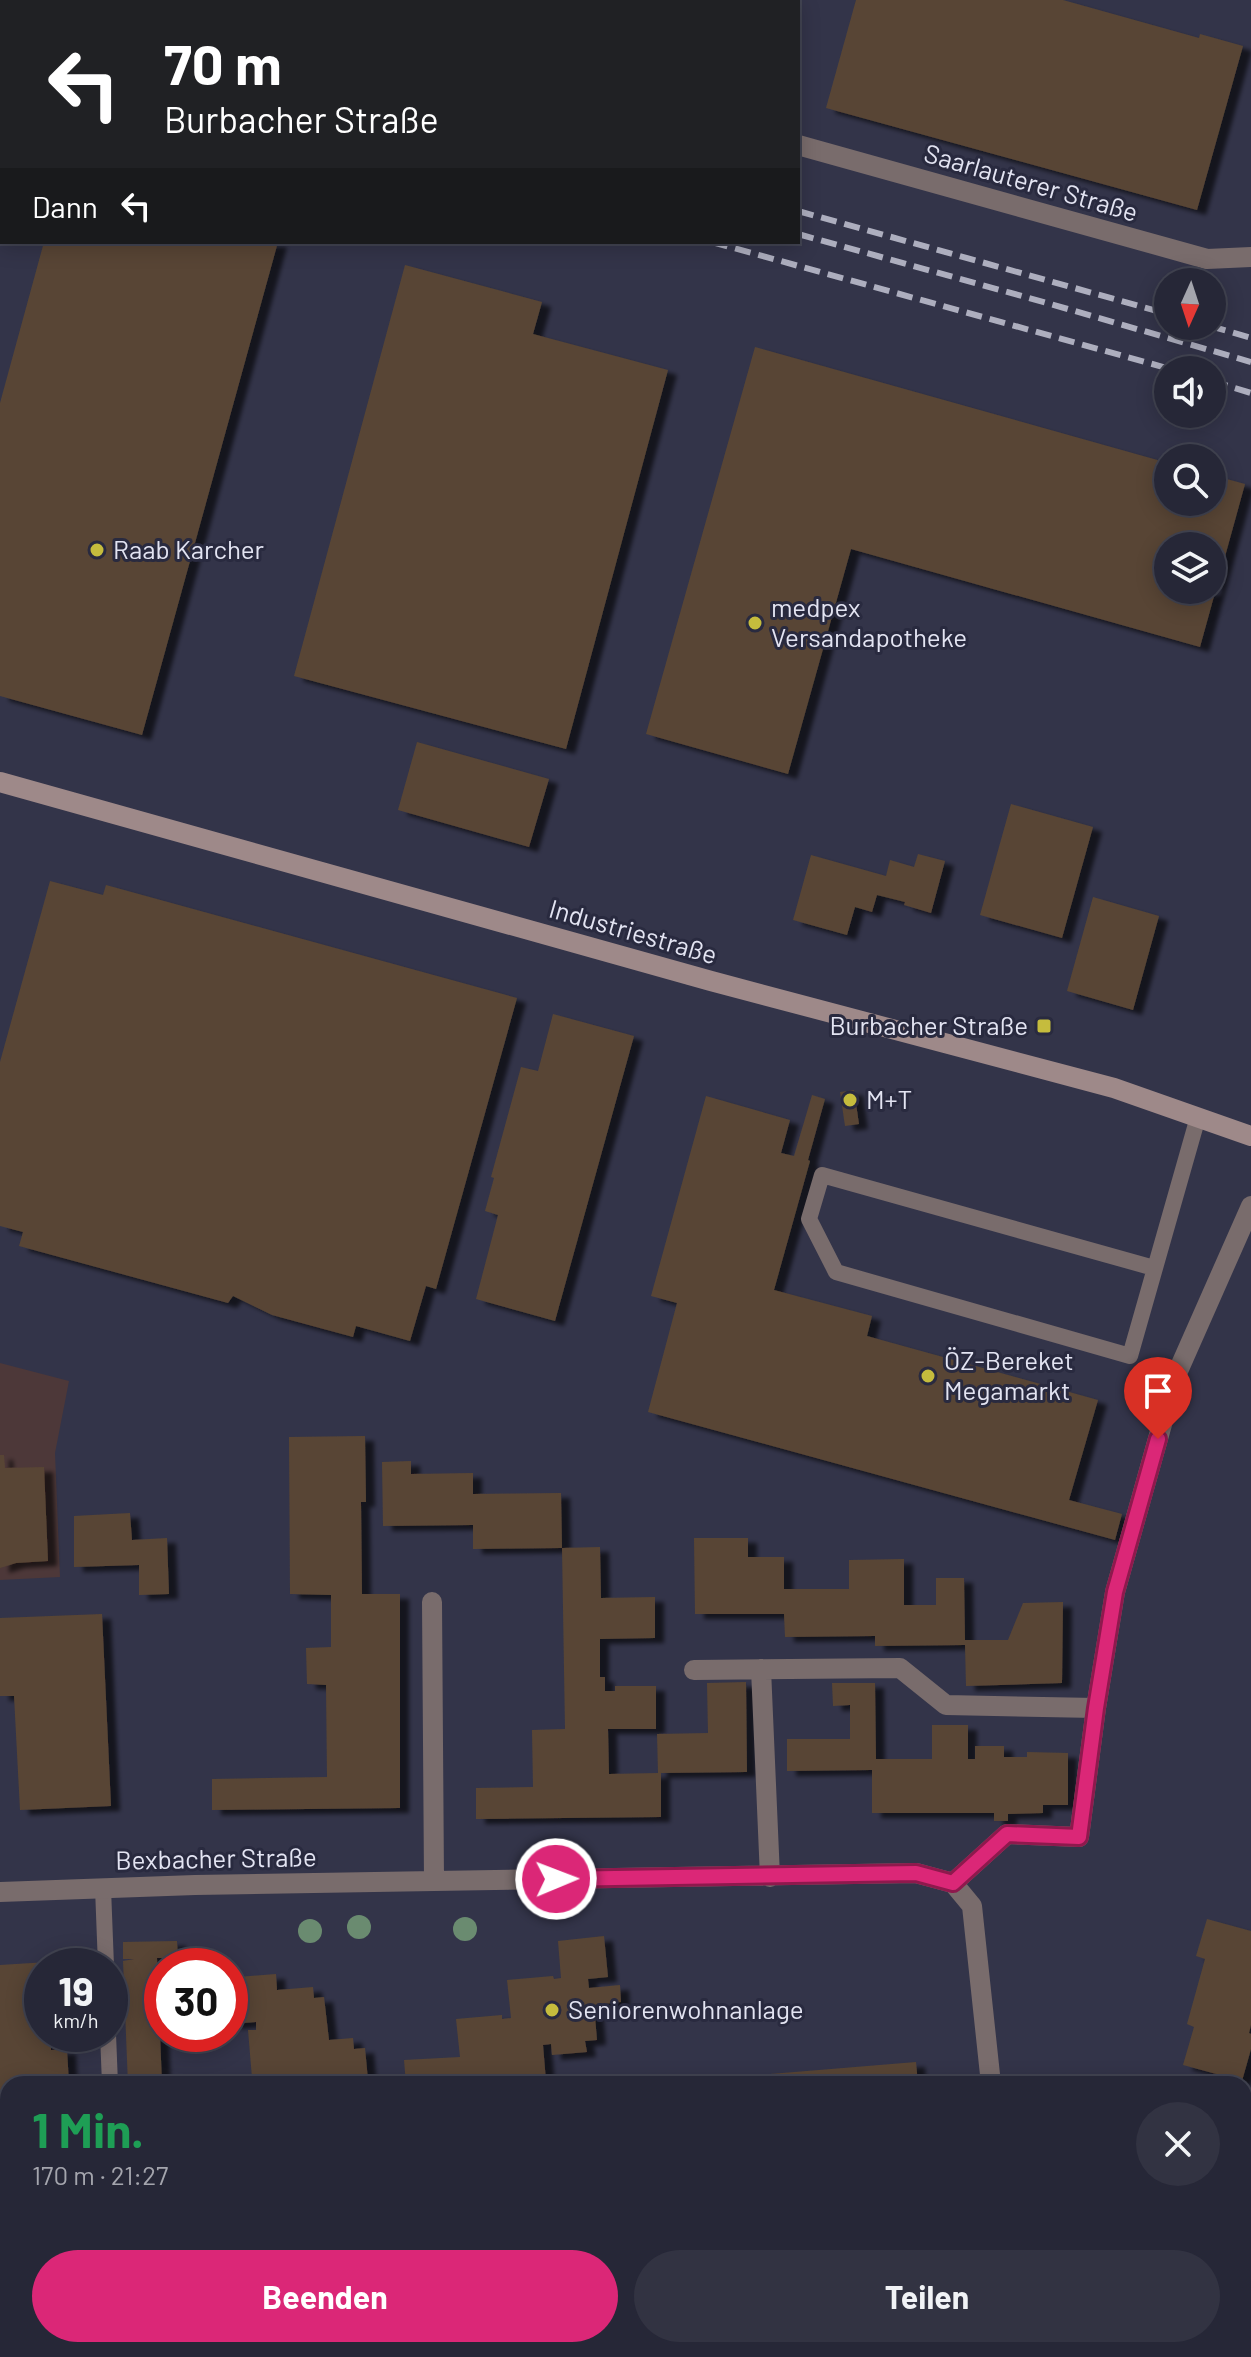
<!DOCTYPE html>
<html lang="de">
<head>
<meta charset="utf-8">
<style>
	:root { --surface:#262737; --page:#323342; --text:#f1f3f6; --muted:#a4a5ad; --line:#424452; --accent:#db2777 }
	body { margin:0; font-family:Barlow,sans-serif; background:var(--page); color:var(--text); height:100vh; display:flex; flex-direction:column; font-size:30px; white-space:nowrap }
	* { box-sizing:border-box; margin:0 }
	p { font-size:26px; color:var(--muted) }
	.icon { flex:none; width:44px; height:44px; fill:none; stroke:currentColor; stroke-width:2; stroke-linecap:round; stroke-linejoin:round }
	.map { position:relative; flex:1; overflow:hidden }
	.drawer { position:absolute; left:0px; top:2076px; width:1252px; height:282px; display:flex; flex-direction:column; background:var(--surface); border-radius:24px 24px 0 0; box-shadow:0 4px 20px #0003,0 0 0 2px var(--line) }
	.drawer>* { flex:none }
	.top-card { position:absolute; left:0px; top:0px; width:800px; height:244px; box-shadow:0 4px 20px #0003,0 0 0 2px var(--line); background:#202124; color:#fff; overflow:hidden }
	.needle { width:52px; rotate:183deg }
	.controls { position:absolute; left:1154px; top:268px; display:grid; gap:16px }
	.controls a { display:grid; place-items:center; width:72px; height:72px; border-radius:50%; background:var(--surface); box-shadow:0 4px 20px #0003,0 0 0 2px var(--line); font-size:40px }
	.speed { position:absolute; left:24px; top:1948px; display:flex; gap:16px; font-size:40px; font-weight:700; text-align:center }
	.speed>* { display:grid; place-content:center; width:104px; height:104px; border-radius:50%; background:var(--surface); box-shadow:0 4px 20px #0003,0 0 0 2px var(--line); line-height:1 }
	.speed small { font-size:20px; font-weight:400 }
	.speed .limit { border:12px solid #d22; background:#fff; color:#111 }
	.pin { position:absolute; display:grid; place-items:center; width:68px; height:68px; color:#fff; margin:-82px -34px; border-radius:50% 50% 50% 0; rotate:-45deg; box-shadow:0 0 8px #0007 }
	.pin .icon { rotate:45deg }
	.me { position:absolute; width:88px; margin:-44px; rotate:89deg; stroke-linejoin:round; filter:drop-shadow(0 0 6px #0008) }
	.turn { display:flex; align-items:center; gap:28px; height:168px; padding:0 32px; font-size:36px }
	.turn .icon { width:104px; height:104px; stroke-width:2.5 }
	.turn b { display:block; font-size:56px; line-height:68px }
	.then { display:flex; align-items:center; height:76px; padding:0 32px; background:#0003; gap:16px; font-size:30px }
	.round { display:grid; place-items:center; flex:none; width:84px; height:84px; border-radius:42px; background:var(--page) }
	.summary { display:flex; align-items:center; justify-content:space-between; height:136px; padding:0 32px }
	h1 { font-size:48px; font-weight:700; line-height:60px; color:#1e9e55 }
	.primary-button { display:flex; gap:16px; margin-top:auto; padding:16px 32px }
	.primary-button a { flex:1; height:92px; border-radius:48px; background:var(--accent); color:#fff; font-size:32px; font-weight:700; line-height:92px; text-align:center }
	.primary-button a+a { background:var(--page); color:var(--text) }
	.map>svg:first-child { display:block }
</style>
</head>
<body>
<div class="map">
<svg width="1251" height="2357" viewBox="0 0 1251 2357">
	<defs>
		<filter id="shadow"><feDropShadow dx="9" dy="5" stdDeviation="2" flood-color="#0009"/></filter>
	</defs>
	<rect width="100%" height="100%" fill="#333449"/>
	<path fill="#4d3839" d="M0 1363 69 1381 55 1453 60 1577 0 1580Z"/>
	<path fill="#584534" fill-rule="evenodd" filter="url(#shadow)" d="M856 0H1063L1199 38 1200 34 1243 46 1197 210 826 108Z
		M44 242H278L142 735 0 696V403Z
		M405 265 542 302 533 334 668 370 566 749 294 676Z
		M755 347 1168 463V502H1212V475L1245 484 1200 647 851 549 788 774 646 734ZM1168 546H1212V590H1168Z
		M417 742 549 779 529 847 398 810Z
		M1011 804 1093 827 1062 938 980 915Z
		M918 854 945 861 931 913 904 905 905 902 877 895 872 912 855 907 847 935 793 920 811 855 886 876 890 860 914 867Z
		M50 881 103 895 106 885 517 998 436 1289 426 1286 410 1341 356 1326 353 1337 272 1315 233 1296 228 1303 19 1246 23 1232 0 1226V1062Z
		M1093 897 1159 916 1133 1010 1067 991Z
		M553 1014 634 1036 555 1321 476 1299 498 1215 485 1211 494 1178 491 1177 521 1067 538 1071Z
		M854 1090 859 1124 845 1126 840 1092Z
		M812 1095 825 1099 808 1160 810 1161 774 1290 872 1316 867 1336 1098 1400 1069 1500 1122 1514 1115 1540 648 1412 677 1303 651 1296 706 1096 790 1120 781 1153 794 1156Z
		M365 1436 366 1502H361L362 1594H400V1808L212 1810V1779L327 1777 326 1685 307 1684 306 1648 331 1647V1595L290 1594 289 1437Z
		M0 1455H4L5 1468 44 1467 48 1561 16 1563 0 1568Z
		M411 1461V1474L473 1473V1494L561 1493 562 1548 473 1549V1525L383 1526 382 1462Z
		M130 1513 132 1540 167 1538 169 1594 139 1595V1565L74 1567V1516Z
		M694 1538H748V1557H784V1589H849V1560L904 1559V1605H936V1578H964L965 1640H1008L1023 1603 1063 1602 1062 1683 966 1686 965 1645 875 1646V1636L785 1637 784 1614H695Z
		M600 1547 601 1598 655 1597V1638L600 1639V1677H605V1691H615V1686H656V1729H608L609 1774 658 1773 657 1734 708 1733 707 1683 746 1682 747 1772 661 1773V1817L476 1819V1788L533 1787 532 1730 565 1729 562 1548Z
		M102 1614 111 1806 20 1810 14 1696H0V1618Z
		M832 1683H875L876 1759H932V1725H968V1759H975V1746H1004V1757H1027V1752L1068 1753V1805H1043V1813L1008 1814V1821H994V1813H872V1770L787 1771V1739H850V1705L833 1706Z
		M1207 1919 1251 1931V2025L1249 2033 1251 2034V2049L1242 2081 1183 2065 1194 2027 1187 2024 1205 1959 1196 1956Z
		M604 1936 608 1977 588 1979 589 1988 620 1985 621 2002 594 2005 597 2040 585 2041 587 2052 552 2055 551 2044 543 2045 546 2081 535 2082V2084H406L404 2060 460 2057 456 2019 502 2015V2019L511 2018 507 1980 553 1976 554 1979 561 1978 558 1941Z
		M177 1941 178 1958H157L162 2084H128L123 1961 134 1959H123V1942Z
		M64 1961V1966H42V2034H51V2050L67 2049 69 2084H8V2181H3V2175H0V1965Z
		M276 1974 277 1990 313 1987 314 1998 324 1997 329 2040 353 2038 354 2049 365 2048 368 2080 383 2079V2084H291L290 2074 252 2078 248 2030H256V2022L231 2024 230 1989H239L238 1977Z
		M916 2062 918 2084H675V2082Z
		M627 2350H677V2357H627Z
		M709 2350H759L760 2357H709Z
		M815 2350H879V2357H816Z
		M1044 2350H1099L1100 2357H1044Z
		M1131 2350H1213V2357H1132Z"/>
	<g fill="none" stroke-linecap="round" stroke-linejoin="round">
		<path stroke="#796c6c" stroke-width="16" d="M459 2 460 0
			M775 2 776 0
			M1154 1268 822 1175 809 1219 836 1272 1130 1356 1198 1117
			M103 1888 106 1966
			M108 2034 110 2084
			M63 2350V2357"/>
		<path stroke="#796c6c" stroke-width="20" d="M271 0 278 2
			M798 145 1207 259 1251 257
			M432 1602 434 1881
			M761 1669 770 1877
			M694 1670 900 1668 946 1705 1096 1708
			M953 1883 1007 1834 1079 1837 1096 1708 1115 1592 1175 1378 1251 1206
			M0 1892 195 1885 916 1873 953 1883 972 1906 991 2084"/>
		<path stroke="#9e8989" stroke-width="20" d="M0 782 711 981 1114 1088 1251 1136
			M1244 2192 1251 2191
			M0 2307 8 2306"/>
		<path stroke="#adaebe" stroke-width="6" stroke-dasharray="16 8" stroke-linecap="butt" d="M33 0 40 2
			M0 15 2 16
			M0 47H2
			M798 211 1168 314
			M798 234 1047 303 1251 362
			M712 242 1174 370
			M1210 326 1251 338
			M1212 381 1251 393"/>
	</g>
	<g fill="#6a8b70">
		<circle cx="359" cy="1927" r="12"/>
		<circle cx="465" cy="1929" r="12"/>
		<circle cx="310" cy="1931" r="12"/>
	</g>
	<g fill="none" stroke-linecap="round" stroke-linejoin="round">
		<defs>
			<path id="route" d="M556 1879 916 1873 953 1883 1007 1834 1079 1837 1096 1708 1115 1592 1158 1439"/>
		</defs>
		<use href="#route" stroke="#8e194d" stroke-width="20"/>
		<use href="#route" stroke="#db2777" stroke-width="14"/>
	</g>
	<g fill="#c5bc3d" stroke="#292a3f" stroke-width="3">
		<circle cx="97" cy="550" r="8"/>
		<circle cx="755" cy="623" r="8"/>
		<rect x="1036" y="1018" width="16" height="16" rx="4"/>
		<circle cx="850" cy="1100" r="8"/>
		<circle cx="928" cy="1376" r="8"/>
		<circle cx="552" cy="2010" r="8"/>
	</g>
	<g text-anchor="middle" stroke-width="6" stroke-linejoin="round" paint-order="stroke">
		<g font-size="26" fill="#e3e4f2" stroke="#292a3f">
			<text transform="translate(1031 183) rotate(16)" y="9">Saarlauterer Straße</text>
			<text transform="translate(633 932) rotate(16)" y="9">Industriestraße</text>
			<text transform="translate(216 1859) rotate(-1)" y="9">Bexbacher Straße</text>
		</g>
		<g font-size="26" fill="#e3e4f2" stroke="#292a3f" text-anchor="start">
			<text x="113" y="559">Raab Karcher</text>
			<text x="771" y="617">medpex<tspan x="771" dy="30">Versandapotheke</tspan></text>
			<text x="1028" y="1035" text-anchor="end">Burbacher Straße</text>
			<text x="866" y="1109">M+T</text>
			<text x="944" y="1370">ÖZ-Bereket<tspan x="944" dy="30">Megamarkt</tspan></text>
			<text x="568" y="2019">Seniorenwohnanlage</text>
		</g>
	</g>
</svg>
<div class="controls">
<a><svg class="needle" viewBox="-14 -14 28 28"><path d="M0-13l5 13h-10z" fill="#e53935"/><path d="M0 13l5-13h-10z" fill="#a4a5ad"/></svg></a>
<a><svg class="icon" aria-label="sound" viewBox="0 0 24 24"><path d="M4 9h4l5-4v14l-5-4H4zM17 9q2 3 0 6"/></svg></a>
<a><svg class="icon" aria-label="search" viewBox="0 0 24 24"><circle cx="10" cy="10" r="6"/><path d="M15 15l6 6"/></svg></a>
<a><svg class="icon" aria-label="layers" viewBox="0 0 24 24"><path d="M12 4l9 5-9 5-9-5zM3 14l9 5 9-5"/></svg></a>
</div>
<div class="speed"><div>19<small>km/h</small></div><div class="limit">30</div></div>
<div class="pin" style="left:1158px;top:1439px;background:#d93025"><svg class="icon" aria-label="arrive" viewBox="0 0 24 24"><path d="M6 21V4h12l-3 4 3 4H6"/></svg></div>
<svg class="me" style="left:556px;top:1879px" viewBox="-20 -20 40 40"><circle r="17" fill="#db2777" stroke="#fff" stroke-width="3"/><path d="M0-11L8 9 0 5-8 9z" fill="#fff"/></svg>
<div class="top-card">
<div class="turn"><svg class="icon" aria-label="left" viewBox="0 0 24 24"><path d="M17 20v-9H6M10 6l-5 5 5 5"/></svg><div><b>70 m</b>Burbacher Straße</div></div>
<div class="then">Dann<svg class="icon" aria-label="left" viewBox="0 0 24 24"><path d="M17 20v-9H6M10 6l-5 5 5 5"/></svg></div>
</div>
<section class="drawer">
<div class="summary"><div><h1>1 Min.</h1><p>170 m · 21:27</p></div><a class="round"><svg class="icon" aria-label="close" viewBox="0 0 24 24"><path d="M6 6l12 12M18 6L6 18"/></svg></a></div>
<div class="primary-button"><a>Beenden</a><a>Teilen</a></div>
</section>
</div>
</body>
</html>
